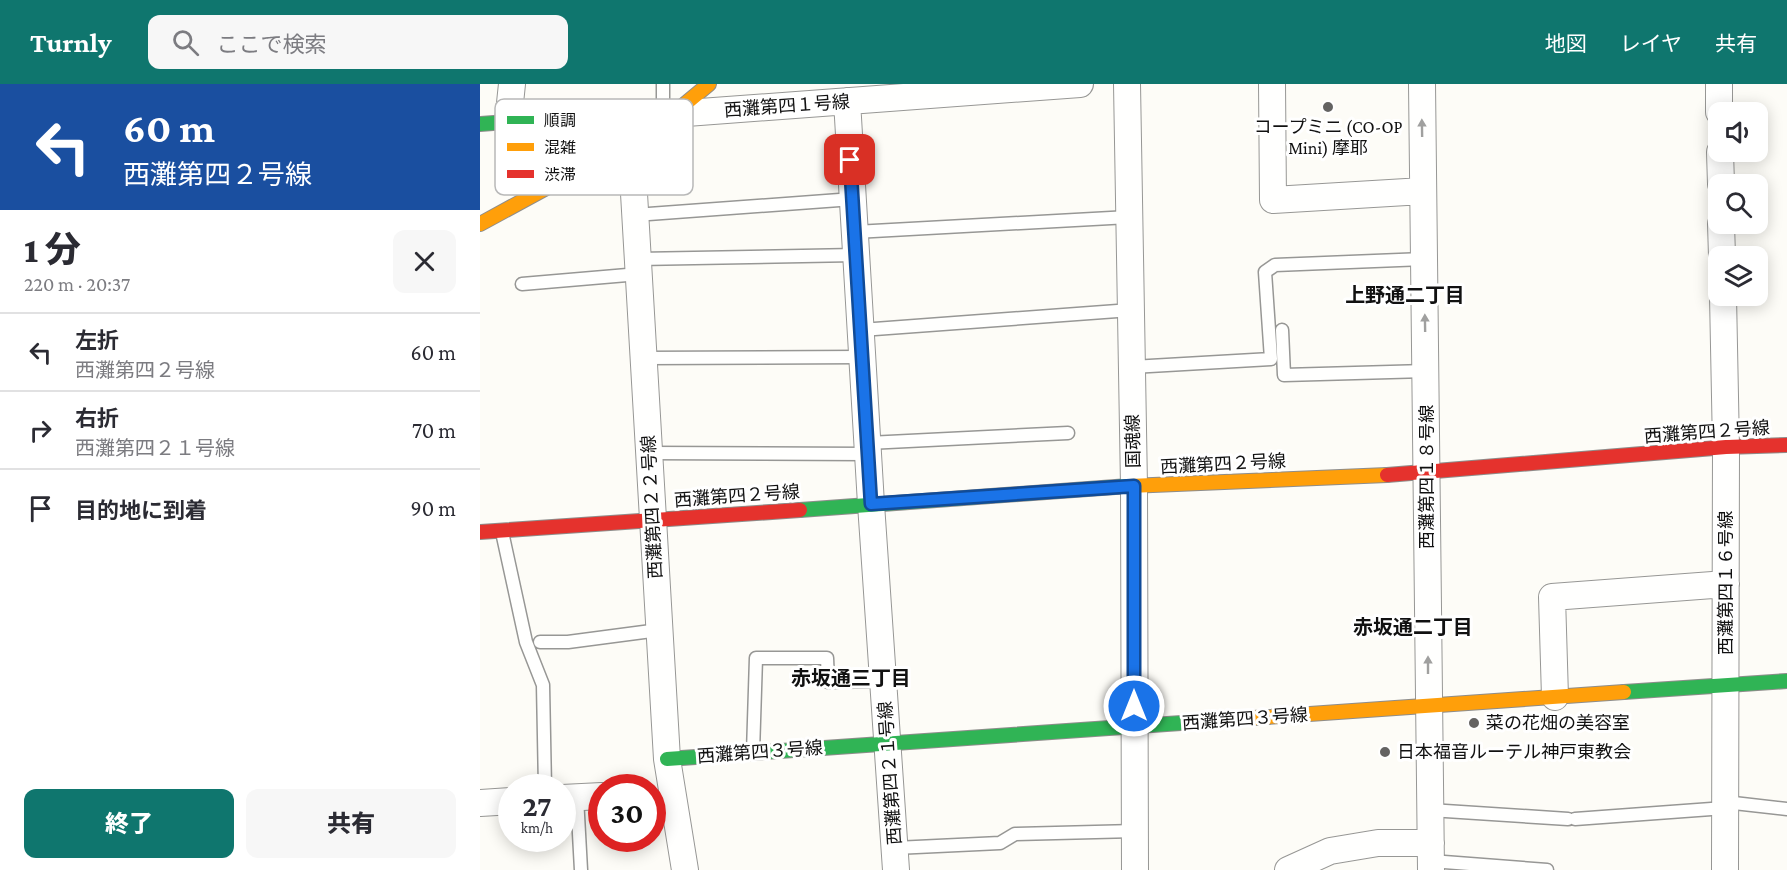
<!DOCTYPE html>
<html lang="ja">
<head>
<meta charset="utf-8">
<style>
	:root { --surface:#fff; --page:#f7f7f7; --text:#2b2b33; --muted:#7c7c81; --line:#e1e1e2; --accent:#0f766e }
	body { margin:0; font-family:"Crimson Pro","Noto Sans JP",serif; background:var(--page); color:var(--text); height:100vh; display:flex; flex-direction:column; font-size:22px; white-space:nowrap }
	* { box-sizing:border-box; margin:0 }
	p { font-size:20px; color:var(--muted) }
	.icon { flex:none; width:33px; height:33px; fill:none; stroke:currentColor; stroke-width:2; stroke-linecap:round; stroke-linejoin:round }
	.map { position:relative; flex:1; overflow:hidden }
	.details { display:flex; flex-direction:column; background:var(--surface); width:480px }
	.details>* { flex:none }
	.top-card { background:#1a4fa0; color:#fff; overflow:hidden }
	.fabs { position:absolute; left:1228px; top:18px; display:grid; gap:12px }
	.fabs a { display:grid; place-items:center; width:60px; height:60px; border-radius:12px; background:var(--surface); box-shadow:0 3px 15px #0003; font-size:30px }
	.speed { position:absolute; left:18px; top:690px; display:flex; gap:12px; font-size:30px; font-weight:700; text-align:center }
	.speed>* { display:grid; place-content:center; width:78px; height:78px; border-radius:50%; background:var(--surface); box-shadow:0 3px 15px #0003; line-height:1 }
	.speed small { font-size:15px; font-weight:400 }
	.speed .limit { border:9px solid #d22; background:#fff; color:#111 }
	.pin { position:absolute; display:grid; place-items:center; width:51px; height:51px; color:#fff; margin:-26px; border-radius:12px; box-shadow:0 3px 9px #0006 }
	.me { position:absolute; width:66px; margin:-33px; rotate:0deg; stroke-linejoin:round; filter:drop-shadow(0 0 4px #0008) }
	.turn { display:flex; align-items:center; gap:21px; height:126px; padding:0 24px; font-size:27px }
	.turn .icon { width:78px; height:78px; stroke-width:2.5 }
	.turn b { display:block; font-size:42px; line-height:51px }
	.round { display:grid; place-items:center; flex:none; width:63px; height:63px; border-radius:12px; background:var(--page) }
	.summary { display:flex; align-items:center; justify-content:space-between; height:102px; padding:0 24px }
	h1 { font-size:36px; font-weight:800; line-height:45px }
	.button { display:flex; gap:12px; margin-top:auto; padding:12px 24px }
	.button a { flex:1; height:69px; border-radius:12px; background:var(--accent); color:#fff; font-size:24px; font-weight:800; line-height:69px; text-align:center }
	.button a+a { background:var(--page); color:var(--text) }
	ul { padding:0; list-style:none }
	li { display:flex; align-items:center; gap:18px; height:78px; padding:0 24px; border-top:2px solid var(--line) }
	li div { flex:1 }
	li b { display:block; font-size:22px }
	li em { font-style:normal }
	header { display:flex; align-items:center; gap:36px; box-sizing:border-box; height:84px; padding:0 30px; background:var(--accent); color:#fff }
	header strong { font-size:28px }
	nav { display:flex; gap:33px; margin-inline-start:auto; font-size:21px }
	.search { width:420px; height:54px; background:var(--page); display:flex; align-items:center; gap:15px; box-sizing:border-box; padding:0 21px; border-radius:12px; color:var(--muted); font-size:22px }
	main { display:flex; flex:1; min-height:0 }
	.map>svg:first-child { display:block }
</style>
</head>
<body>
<header>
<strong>Turnly</strong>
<div class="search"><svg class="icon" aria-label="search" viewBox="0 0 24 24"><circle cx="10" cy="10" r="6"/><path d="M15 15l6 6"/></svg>ここで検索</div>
<nav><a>地図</a><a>レイヤ</a><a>共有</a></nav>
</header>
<main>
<section class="details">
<div class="top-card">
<div class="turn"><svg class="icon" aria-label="left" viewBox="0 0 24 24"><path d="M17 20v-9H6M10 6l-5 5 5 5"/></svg><div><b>60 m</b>西灘第四２号線</div></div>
</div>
<div class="summary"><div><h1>1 分</h1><p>220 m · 20:37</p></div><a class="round"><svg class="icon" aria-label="close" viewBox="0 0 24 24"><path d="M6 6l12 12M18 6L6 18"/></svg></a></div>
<ul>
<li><svg class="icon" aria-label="left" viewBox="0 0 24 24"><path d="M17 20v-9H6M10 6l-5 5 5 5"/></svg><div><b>左折</b><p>西灘第四２号線</p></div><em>60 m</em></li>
<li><svg class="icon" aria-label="right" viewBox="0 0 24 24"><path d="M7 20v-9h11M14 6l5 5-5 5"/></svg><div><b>右折</b><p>西灘第四２１号線</p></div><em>70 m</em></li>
<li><svg class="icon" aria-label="arrive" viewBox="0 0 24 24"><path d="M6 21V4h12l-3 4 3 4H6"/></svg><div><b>目的地に到着</b></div><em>90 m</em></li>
</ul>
<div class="button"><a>終了</a><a>共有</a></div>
</section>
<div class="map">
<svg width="1307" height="786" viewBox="0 0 1307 786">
	<rect width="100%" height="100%" fill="#fdfcf7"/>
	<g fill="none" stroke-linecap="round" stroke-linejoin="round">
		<defs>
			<path id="lane" d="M183 0V29
				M155 131 373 115
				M375 148 649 133
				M158 175 376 171
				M42 200 159 190
				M381 246 651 226
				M802 246 804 291 946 287
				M164 274 382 273
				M652 283 791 275 785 188 795 181 944 175
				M388 359 588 349
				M169 369 388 370
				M22 448 46 558 63 601 65 704
				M60 558H88L179 546
				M273 668 276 574H347L348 598 403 597
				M97 713 101 786
				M1245 718 1307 725
				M950 726 1088 735
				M1095 735 1245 724
				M415 764 520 759 535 750 655 747
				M951 777 1067 786"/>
			<path id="street" d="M647 0 654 402 655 786
				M792 0 793 116 943 107
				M942 0 951 786
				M1239 0V28
				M367 17 391 420 416 786
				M193 30 600 0
				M28 38 32 0
				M151 58 187 675 205 786
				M1240 68 1241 100
				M1241 140 1242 172
				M1243 212 1246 363 1245 786
				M1075 613 1072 513 1246 500
				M82 714 122 712
				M0 719 32 717
				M808 786 850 767 898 759H951"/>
			<path id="fast" d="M0 40 81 34 193 30
				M320 426 649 402
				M1144 608 1307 597
				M187 675 773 634"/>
			<path id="slow" d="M0 140 151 58 193 30 229 0
				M649 402 907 391
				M773 634 1144 608"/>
			<path id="jam" d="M907 391 1246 363 1307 361
				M0 448 320 426"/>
		</defs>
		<use href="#lane" stroke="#979795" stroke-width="15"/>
		<use href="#street" stroke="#979795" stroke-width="28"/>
		<use href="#fast" stroke="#8e8d8b" stroke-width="16"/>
		<use href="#slow" stroke="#8e8d8b" stroke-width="16"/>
		<use href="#jam" stroke="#8e8d8b" stroke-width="16"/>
		<use href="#lane" stroke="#fffffe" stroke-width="12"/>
		<use href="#street" stroke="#fffffe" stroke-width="26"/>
		<use href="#fast" stroke="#30b455" stroke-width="14"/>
		<use href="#slow" stroke="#ff9f0a" stroke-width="14"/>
		<use href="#jam" stroke="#e5322d" stroke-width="14"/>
	</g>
	<defs><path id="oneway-solid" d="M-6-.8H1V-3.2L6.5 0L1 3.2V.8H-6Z" transform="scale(1.5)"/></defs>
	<g fill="#a0a09f">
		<use href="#oneway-solid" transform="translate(942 44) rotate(-91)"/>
		<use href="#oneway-solid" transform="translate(945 239) rotate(-91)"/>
		<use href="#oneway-solid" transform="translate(948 581) rotate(-90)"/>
	</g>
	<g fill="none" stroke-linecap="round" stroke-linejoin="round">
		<defs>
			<path id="route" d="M370 76 391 420 654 402V622"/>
		</defs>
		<use href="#route" stroke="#114b97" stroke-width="15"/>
		<use href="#route" stroke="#1a73e8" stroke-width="10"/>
	</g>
	<g fill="#646362" stroke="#fff" stroke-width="2">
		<circle cx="848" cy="23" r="6"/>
		<circle cx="994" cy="639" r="6"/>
		<circle cx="905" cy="668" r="6"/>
	</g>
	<g text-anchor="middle" stroke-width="6" stroke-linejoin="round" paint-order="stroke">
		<g font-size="18" fill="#111" stroke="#fff">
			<text transform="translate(307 22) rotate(-4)" y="6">西灘第四１号線</text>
			<text transform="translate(1227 348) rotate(-4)" y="6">西灘第四２号線</text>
			<text transform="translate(653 357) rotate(-91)" y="6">国魂線</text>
			<text transform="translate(743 380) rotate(-3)" y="6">西灘第四２号線</text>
			<text transform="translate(947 393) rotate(-90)" y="6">西灘第四１８号線</text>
			<text transform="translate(257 412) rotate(-4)" y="6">西灘第四２号線</text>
			<text transform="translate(172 423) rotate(-93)" y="6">西灘第四２２号線</text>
			<text transform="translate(1246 499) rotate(-90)" y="6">西灘第四１６号線</text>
			<text transform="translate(765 635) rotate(-4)" y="6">西灘第四３号線</text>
			<text transform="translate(280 668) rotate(-4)" y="6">西灘第四３号線</text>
			<text transform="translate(410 689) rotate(-94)" y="6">西灘第四２１号線</text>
		</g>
		<g font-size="18" fill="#111" stroke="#fff" text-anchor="start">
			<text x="848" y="49" text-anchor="middle">コープミニ (CO-OP<tspan x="848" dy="21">Mini) 摩耶</tspan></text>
			<text x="1006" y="645">菜の花畑の美容室</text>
			<text x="917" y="674">日本福音ルーテル神戸東教会</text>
		</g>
		<g font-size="20" font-weight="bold" fill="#111" stroke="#fff">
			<text x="925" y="218">上野通二丁目</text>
			<text x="933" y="550">赤坂通二丁目</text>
			<text x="371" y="601">赤坂通三丁目</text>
		</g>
	</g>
	<rect x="15" y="15" width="198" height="96" rx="9" fill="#fff" stroke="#b8b8b8" stroke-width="1.5"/>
	<rect x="27" y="32" width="27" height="8" fill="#30b455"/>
	<rect x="27" y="59" width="27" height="8" fill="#ff9f0a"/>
	<rect x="27" y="86" width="27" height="8" fill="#e5322d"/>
	<g font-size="16" fill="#111">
		<text x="64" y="42">順調</text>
		<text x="64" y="69">混雑</text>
		<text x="64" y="96">渋滞</text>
	</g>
</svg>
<div class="fabs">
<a><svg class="icon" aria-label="sound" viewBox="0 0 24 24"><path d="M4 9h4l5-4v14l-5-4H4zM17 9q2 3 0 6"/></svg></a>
<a><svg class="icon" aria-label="search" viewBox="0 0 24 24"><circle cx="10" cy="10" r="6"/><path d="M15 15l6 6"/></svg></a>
<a><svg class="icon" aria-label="layers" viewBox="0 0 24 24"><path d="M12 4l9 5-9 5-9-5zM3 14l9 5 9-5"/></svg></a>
</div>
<div class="speed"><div>27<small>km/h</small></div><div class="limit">30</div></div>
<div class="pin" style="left:370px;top:76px;background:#d93025"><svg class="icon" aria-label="arrive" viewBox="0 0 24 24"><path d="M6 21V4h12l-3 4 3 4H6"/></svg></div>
<svg class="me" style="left:654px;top:622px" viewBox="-20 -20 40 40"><circle r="17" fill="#1a73e8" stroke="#fff" stroke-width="3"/><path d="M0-11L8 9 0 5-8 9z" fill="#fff"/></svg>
</div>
</main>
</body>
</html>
